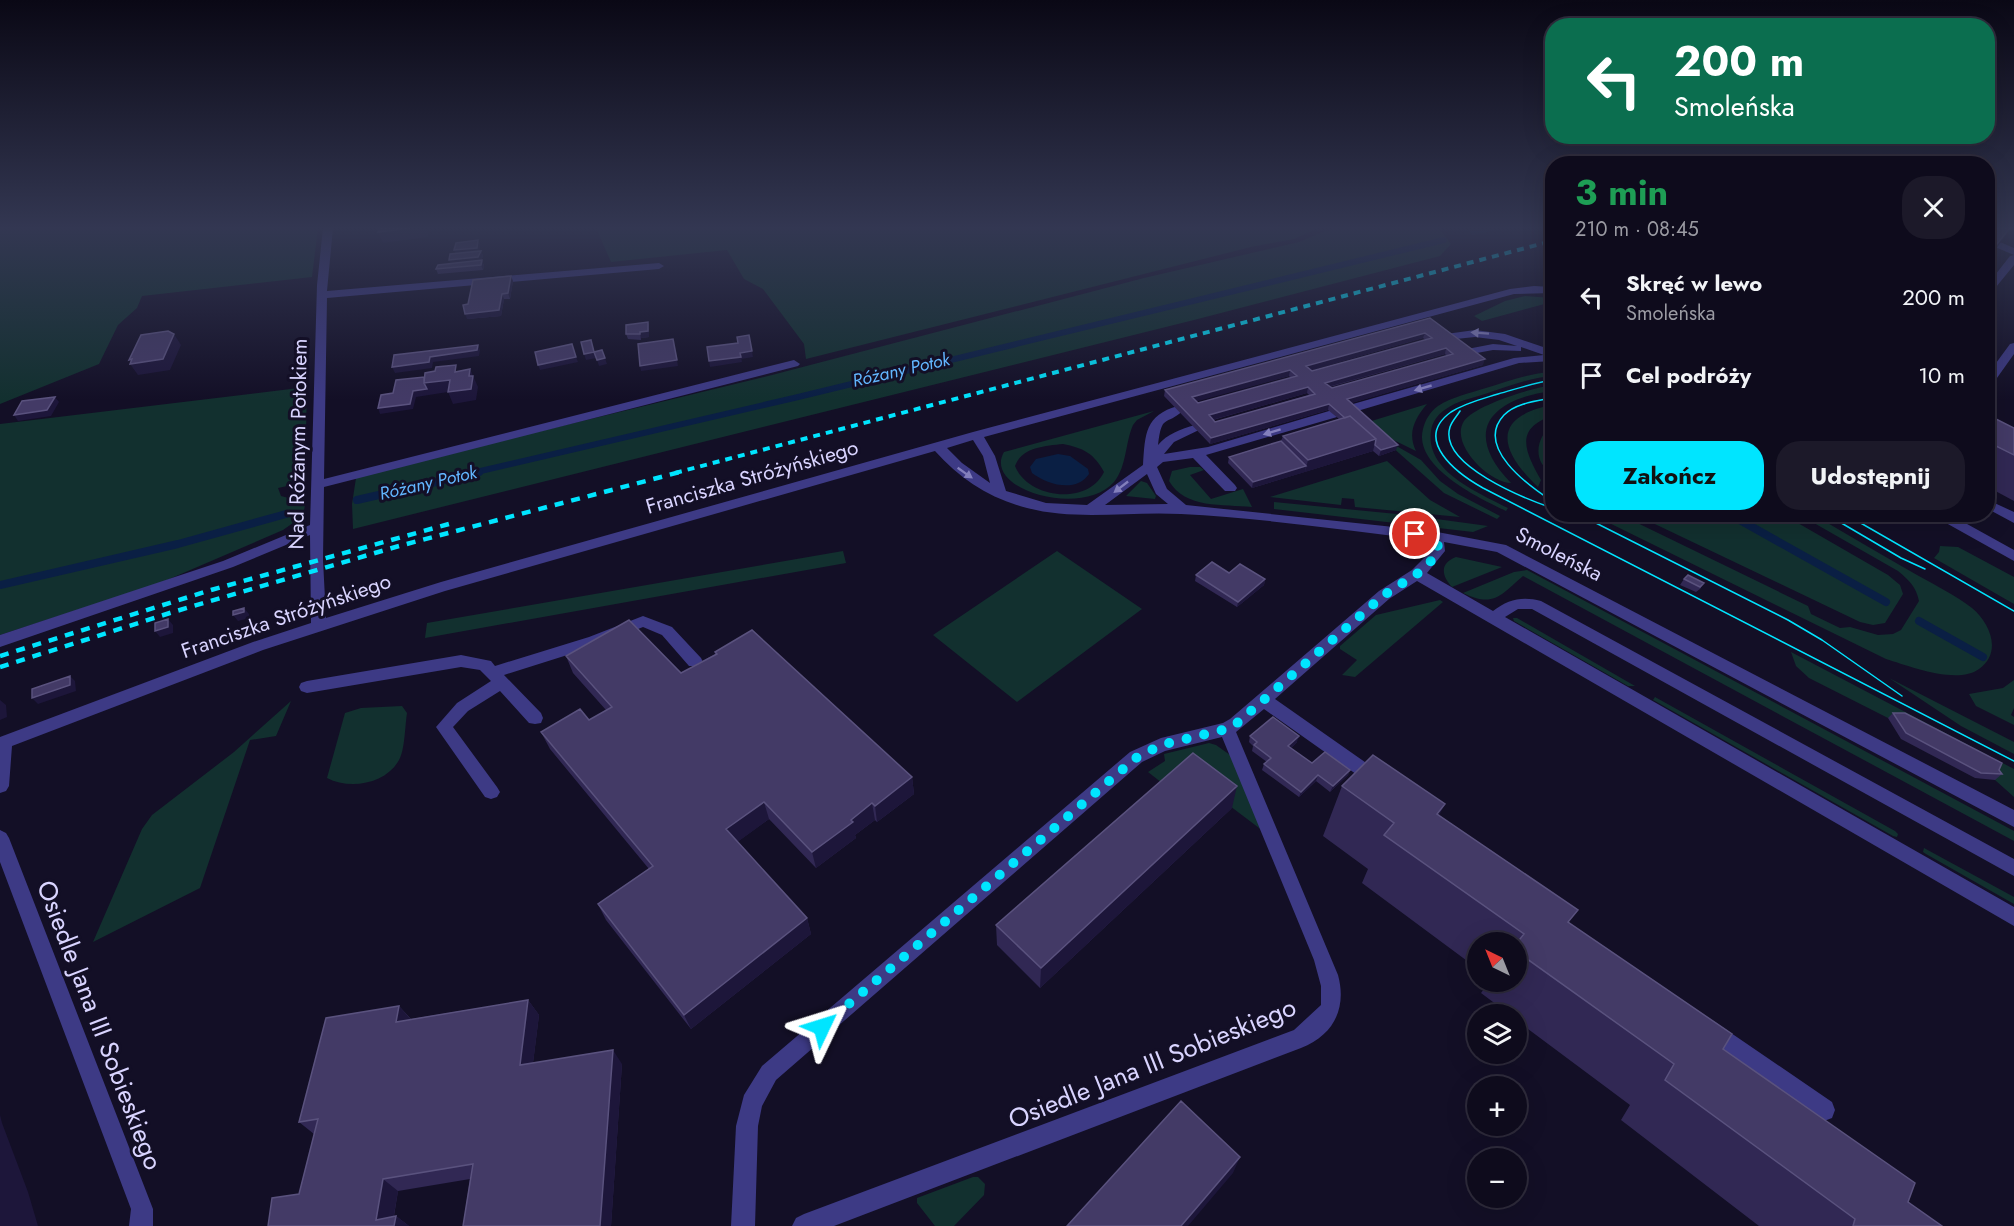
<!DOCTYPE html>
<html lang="pl">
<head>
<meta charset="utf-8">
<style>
	:root { --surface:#0e0b1c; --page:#1c1929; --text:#f1f3f6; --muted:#9b9ba3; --line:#2e2b3b; --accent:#00e5ff }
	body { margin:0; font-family:Jost,sans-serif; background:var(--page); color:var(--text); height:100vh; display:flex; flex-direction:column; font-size:22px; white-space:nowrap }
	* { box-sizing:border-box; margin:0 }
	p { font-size:20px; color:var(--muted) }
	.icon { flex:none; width:33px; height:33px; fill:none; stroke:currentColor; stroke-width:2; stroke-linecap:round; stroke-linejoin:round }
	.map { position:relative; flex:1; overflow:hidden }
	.details { position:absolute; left:1545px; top:156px; width:450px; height:366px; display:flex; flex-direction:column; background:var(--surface); border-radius:24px; box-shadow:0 6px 24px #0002,0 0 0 2px var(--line) }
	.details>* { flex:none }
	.hud { position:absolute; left:1545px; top:18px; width:450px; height:126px; border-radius:24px; box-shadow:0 6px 24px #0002,0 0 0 2px var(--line); background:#0b6e4f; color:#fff; overflow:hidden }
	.needle { width:39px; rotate:317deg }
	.controls { position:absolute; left:1467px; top:932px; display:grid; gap:12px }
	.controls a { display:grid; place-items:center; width:60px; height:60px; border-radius:50%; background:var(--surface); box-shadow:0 6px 24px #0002,0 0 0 2px var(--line); font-size:30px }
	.pin { position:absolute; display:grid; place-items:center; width:51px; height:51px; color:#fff; margin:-26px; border:3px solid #fff; border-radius:50%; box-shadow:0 2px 6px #0007 }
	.me { position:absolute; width:66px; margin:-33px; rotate:49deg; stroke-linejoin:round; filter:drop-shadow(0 0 4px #0008) }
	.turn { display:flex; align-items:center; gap:21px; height:126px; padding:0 30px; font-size:27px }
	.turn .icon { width:78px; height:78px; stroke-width:2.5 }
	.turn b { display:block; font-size:42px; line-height:51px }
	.round { display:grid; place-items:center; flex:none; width:63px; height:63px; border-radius:24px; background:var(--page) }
	.summary { display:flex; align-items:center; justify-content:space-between; height:102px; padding:0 30px }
	h1 { font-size:36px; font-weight:700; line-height:45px; color:#1e9e55 }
	.action { display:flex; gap:12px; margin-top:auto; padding:12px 30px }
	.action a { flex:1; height:69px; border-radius:24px; background:var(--accent); color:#111; font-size:24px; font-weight:700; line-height:69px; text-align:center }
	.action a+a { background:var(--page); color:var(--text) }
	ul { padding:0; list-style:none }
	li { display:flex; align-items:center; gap:18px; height:78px; padding:0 30px }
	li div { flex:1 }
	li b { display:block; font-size:22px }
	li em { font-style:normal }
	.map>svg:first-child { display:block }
</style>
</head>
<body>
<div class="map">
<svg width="2014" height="1226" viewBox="0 0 2014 1226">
	<rect width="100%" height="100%" fill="#130f26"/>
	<path fill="#12302f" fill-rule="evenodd" d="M0 228H318L312 277 142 296 137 308 118 325 99 364 0 404Z
		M596 228H1318L1294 239 1251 247 806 359 804 344 763 289 744 279 727 250 611 262Z
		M1332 228H1439L1451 244 1440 256 1194 320 353 529 352 504 356 478 434 457 772 375 1144 278 1299 242Z
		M1525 296 1552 298V302L1482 321 1474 316 1505 301Z
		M1552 372V376C1529 378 1507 387 1485 394 1472 398 1457 401 1446 409 1438 414 1432 422 1431 431 1425 472 1480 493 1508 508L1506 511C1479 498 1413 467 1423 429 1425 420 1430 412 1438 406 1452 397 1470 393 1486 388 1507 382 1529 373 1552 372Z
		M1552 385V391C1491 399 1461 431 1511 483 1490 483 1449 444 1464 421 1475 405 1532 388 1552 385Z
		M307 387 305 476 301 483 278 488 281 496 300 501 305 505 303 516 283 530 160 583 0 635V424Z
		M1427 404C1415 418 1407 433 1416 451L1373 430 1365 423Z
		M1552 405V416C1513 429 1526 453 1541 480L1538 487C1500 451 1490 417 1552 405Z
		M1154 411 1137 420 1133 425C1125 443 1127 466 1114 482 1083 518 982 490 1004 452ZM1063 444C1083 448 1094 453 1104 472 1088 506 1028 499 1015 466 1022 447 1045 446 1063 444Z
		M1552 425V473C1532 462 1536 437 1552 425Z
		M1393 444 1421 460 1440 481 1458 494 1500 516 1497 519 1444 493 1391 446Z
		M1387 461 1430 500 1460 517 1355 507 1354 499 1342 498 1341 505 1270 497Z
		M1190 467H1200L1204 470 1190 475 1211 499 1243 489 1252 507C1223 504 1185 509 1169 481L1172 471Z
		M1141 481 1147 483 1156 496 1155 499 1126 496Z
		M1274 502 1407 515 1488 526 1473 532 1274 509Z
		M1593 515H1621L1808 606 1811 614 1840 628 1850 627 1878 635 1893 634 1901 630 1919 601C1916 587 1910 581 1898 571L1800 515H1814C1848 535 1882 555 1917 575 1935 585 1955 595 1972 608 1991 624 2002 653 1979 669 1957 685 1909 666 1886 659Z
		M1636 515H1784L1888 575 1900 585 1903 594 1885 623 1873 625 1860 622Z
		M1940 546 1958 547 2014 577V604L1934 558 1939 552Z
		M843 551 846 563 425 638 427 623Z
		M1057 551 1142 609 1017 702 933 635Z
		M1456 557 1502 567 1452 587C1441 575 1440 563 1456 557Z
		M1527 570 2014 831V841L1523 576C1501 595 1494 608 1463 593L1514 572Z
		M1440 600 1443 602 1355 677 1342 675 1357 660 1340 649V646L1376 615Z
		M1513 618H1517L1635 686H1628L1514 621Z
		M1791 652 2014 769V797L1995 780 1900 718H1888L1809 678 1796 666Z
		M1889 678 2014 742V754L1961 726Z
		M2014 680V708L2011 715 2014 717V725L1976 706 1969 694 2003 688Z
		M1655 697 1895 831 1898 834 1897 837 1893 836 1655 701 1653 700Z
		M291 701 276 736 250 740 200 888 93 942 142 829 152 815 234 752Z
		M402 706 407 713C405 725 405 750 399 760 386 784 350 790 327 778L345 713 361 708Z
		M1209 743 1216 745 1230 755 1263 831 1189 775 1171 790 1148 772 1165 761 1164 754Z
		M1924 848 2014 897V904L1926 854 1923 852Z
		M973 1177H978L985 1184 984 1195 954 1226H935L917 1203V1198Z"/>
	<path fill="#0a1f44" d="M1058 454 1070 456 1088 469 1089 474C1076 493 1048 485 1032 473L1030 467 1036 459Z"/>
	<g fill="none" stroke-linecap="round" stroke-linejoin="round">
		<path stroke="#0a1f44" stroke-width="6" d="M1473 232 1490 228
			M472 473 794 398 1444 240"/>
		<path stroke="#0a1f44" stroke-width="8" d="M357 500 479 472
			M1729 514 1886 602
			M0 585 178 544 286 514
			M1919 621 1983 657"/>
		<path fill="#3d3a85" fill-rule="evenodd" d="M323 228H333L327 291 659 263 664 266 659 269 327 298 324 479 794 360 800 364 798 366 324 487 323 560 326 618 441 582 973 432 1510 289 1534 286 1552 287V293L1514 294 984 437 995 456 1006 491 1046 503 1087 505 1143 465C1145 434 1145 415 1178 406L1184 410C1165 427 1162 413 1158 445 1167 434 1181 429 1195 425L1201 429 1174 442 1164 454 1208 447 1329 411H1337L1339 414 1337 417 1206 455 1235 485 1237 488 1235 491H1225L1193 458 1163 462 1157 467 1167 489 1186 505 1432 531 1506 545 2014 810V827L1497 552 1444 542 1445 551 1427 573 1493 611C1508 599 1523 596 1541 601L2014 859V876L1532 609H1518L1505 617 2014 907V926L1417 581 1389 599 1275 699 1382 774 1385 779 1382 784 1376 786 1370 784 1264 709 1236 732 1338 975C1347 1008 1334 1035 1301 1048L834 1226H792L796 1218 804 1214 1294 1030 1321 1005V986L1314 960 1222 737 1165 751 1142 762 776 1080 762 1106 758 1126 755 1226H731L736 1126 744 1095 762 1066 1130 752 1161 738 1223 723 1230 719 1379 591 1412 570 1431 551 1430 540C1347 531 1264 518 1181 514 1130 511 1077 521 1027 508 991 499 960 479 935 451L445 591 263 650 12 746 9 786 6 791 0 793V737L253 642 311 623 310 535 233 567 0 647V635L223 561 310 525 317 285ZM973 440 983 456 990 483 962 463 947 448ZM1147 474 1156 494 1168 504 1105 505Z
			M1988 237 2014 248V265L1992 292 1988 293V284L2010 256 2014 255 1988 244Z
			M1475 330 1505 334 1552 350V361L1519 363 1354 412H1346L1344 409 1346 406 1514 358 1544 355 1521 347V351L1493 350 1466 355 1462 354V350L1493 344 1517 346 1499 340 1475 337 1446 340 1440 337 1446 334Z
			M2014 343V354L1992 385H1988V374L2010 344Z
			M1988 500 2014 512V523L1988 509Z
			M1930 514H1949L2014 550V561Z
			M643 616 672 627 701 658 703 662 701 666H689L662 635 643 627 599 645 504 675 541 713 543 718 541 723 535 724 529 723 500 691 468 711 453 727 497 787 500 792 497 797 491 799 485 797 436 727 457 703 491 681 480 670 461 667 307 693 301 691 299 687 301 683 307 681 461 655 491 661 495 666 589 637Z
			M0 830 6 833 9 838 153 1209V1226H129L131 1209 0 862Z
			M1712 1020 1832 1102 1835 1110 1832 1118 1824 1121 1816 1118 1705 1037 1702 1030 1705 1023Z"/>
		<path stroke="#00e5ff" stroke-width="1.5" d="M1552 380C1533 383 1516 389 1498 394 1482 399 1465 403 1451 412 1412 440 1458 474 1483 488L2014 761
			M1552 398C1537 401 1516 403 1504 415 1474 447 1529 486 1552 501
			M1460 411C1457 416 1452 421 1450 427 1438 465 1526 499 1552 508
			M1578 514 1788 620 1822 640 1902 696
			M1826 514 1901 558 1925 569
			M1845 514 2014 611"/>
		<path stroke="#00e5ff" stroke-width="4" stroke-dasharray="7 6" stroke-linecap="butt" d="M675 473 1552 241"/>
		<path stroke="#00e5ff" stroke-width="4.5" stroke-dasharray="9 8" stroke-linecap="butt" d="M0 656 211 590 456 522
			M0 667 173 612 399 546 680 472"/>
	</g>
	<path fill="#312854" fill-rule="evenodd" d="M478 240 480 245 479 251H481L483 256 481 261 482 260 484 266 483 270 438 274 436 269 450 263 456 253 454 250Z
		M513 281 510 299H504L501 316 467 319 468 304Z
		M1430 318 1483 365 1351 403 1396 450 1379 456 1373 451 1252 488 1228 463 1229 457 1281 441 1283 436 1339 419 1328 410 1210 444 1164 396 1165 390ZM1423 338 1426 340 1312 371 1311 370ZM1445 354 1447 356 1332 388 1330 387ZM1289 376 1291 378 1198 403 1196 401ZM1307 393 1309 395 1215 422 1213 420Z
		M648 322 649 328V337L641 338V340L628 339 626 334Z
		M1988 415 2014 428V501L1988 487Z
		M1229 573 1265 579 1264 585 1237 607 1195 581 1196 575Z
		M1684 579 1704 583 1700 589 1696 592 1680 585Z
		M715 652 912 777 914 794 877 822 875 820 855 835 856 838 816 868 769 819 737 842 807 918 811 934 691 1029 606 920 598 904 649 869 550 749 541 732 589 720 606 710 573 673 566 656 681 673 715 654Z
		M1893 713 1999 770 2002 774 1995 780 1975 778 1901 739 1888 718Z
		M1250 736 1297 742 1291 748 1312 763 1350 770 1348 775 1330 792 1316 781 1299 797 1262 770 1264 764 1267 762 1252 751 1253 746 1249 742Z
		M1342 786 1439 816 1723 1049 1908 1202 1942 1226H1759L1621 1120 1630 1105 1516 1020V1014H1509L1481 993 1490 981H1516V942H1478V969L1362 883 1368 869 1323 836Z
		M1232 808 1040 988 997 945 996 925Z
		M528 1000 539 1015 533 1063 622 1064 611 1226H463L470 1179 398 1191 394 1216H396L409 1226H268L299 1194 314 1134 299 1122 399 1006 411 1019Z"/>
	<path fill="#1d163a" d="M410 228H429L428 237 383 243 378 232Z
		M2010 228H2011L1994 252 1988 260V255Z
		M478 240 480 245 479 253 457 256 454 250Z
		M481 251 483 256 480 263 451 266 449 260Z
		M482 260 484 266 483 270 481 265Z
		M511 276 513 281 510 299 508 293Z
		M502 294 504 299 501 316 467 319 465 314Z
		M648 322 649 328V337L641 338V340L640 332Z
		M1425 333 1423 338 1305 372 1306 366Z
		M174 334 181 345 170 370 138 375 130 364 132 363 129 360Z
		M478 345 480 350 479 356 433 362 432 368 395 373 392 367Z
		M674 345 678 366 641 371 640 366Z
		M1446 348 1445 354 1324 388 1325 383Z
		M752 351 753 357 741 359 740 353Z
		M594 352 596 358 586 360 584 354Z
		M576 357 578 362 540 370 538 365Z
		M741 357 742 362 710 367 709 361Z
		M605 358 607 364 599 366 597 360Z
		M1485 359 1483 365 1345 405 1347 399Z
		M470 369 478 387 476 400 453 404 448 392 469 376Z
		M1290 370 1289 376 1191 403 1192 397Z
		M424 377 450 380 454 391 416 397 413 409 380 414 378 408 413 391 424 383Z
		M1308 387 1307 393 1208 421 1209 415Z
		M55 397 59 402 51 416 18 421 14 415Z
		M1329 404 1328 410 1210 444 1211 438Z
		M1376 439 1373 451 1305 472 1308 460Z
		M1398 445 1396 450 1379 456 1381 450Z
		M1306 466 1305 472 1252 488 1253 482Z
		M1265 579 1264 585 1237 607 1238 602Z
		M244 608 249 614V618L238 621 233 615Z
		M168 619 173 625V633L160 637 155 631Z
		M70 676 75 681 76 691 38 704 32 698Z
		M0 700 6 705 7 717 0 720Z
		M1299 736 1297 742 1287 752 1288 746Z
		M1350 770 1348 775 1330 792 1333 786Z
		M1318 775 1316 781 1299 797 1301 792Z
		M912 777 914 794 877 822 875 806Z
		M1237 786 1232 808 1040 988 1041 968Z
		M764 802 769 819 732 846 726 829Z
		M872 803 875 820 855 835 856 838 816 868 812 852Z
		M1445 804 1420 853 1437 814Z
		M807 918 811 934 691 1029 684 1015Z
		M528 1000 539 1015 531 1079 520 1065Z
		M399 1006 412 1021 396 1022Z
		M613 1050 622 1064 611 1226H600Z
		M0 1115 2 1123 28 1192 38 1226H0Z
		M1240 1157 1233 1173 1188 1226H1181Z
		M383 1179 398 1191 392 1226 376 1220Z
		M396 1216 409 1226H394Z"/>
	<path fill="#433a66" stroke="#5a527e" stroke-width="1.5" fill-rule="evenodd" d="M379 228H410L378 232Z
		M1988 228H2010L1988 255Z
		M478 240 477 248 454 250 456 243Z
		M481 251 478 257 449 260 450 254Z
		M482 260 481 265 436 269 438 265Z
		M511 276 508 293 502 294 499 310 465 314 463 305 468 304 473 280Z
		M1430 318 1485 359 1347 399 1398 445 1381 450 1375 445 1376 439 1350 416 1345 418 1329 404 1211 438 1165 390ZM1425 333 1432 338 1312 371 1306 366ZM1446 348 1453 354 1332 388 1325 383ZM1290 370 1297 376 1198 403 1192 397ZM1308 387 1315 394 1215 422 1209 415Z
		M648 322V331L640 332V334H626V325Z
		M168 331 174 334 163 359 130 364 132 359 129 360 141 335Z
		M749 335 752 351 740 353 741 357 709 361 707 347 738 343 737 337Z
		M673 339 677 360 640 366 638 344Z
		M591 340 594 352 602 350 605 358 597 360 594 352 584 354 581 342Z
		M572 344 576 357 538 365 535 352Z
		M478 345 477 350 430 357 429 362 392 367 394 355Z
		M456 365 455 372 470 369 469 376H473L471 389 448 392 450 380 424 383 425 373 435 371 436 367Z
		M424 377V383L427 389 413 391 410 404 378 408 381 395 393 393 396 380Z
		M55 397 47 410 14 415 22 401Z
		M1988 415 2014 428V455L1988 442Z
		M1350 416 1376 439 1308 460 1283 436Z
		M1281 441 1306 466 1253 482 1229 457Z
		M1212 562 1229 573 1240 564 1265 579 1238 602 1196 575Z
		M1688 575 1704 583 1700 587 1684 579Z
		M244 608V612L233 615V611Z
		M168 619V627L155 631V623Z
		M629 620 681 673 717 654 715 652 752 630 912 777 875 806 872 803 851 820 853 822 812 852 764 802 726 829 807 918 684 1015 598 904 653 866 541 732 580 709 589 720 612 707 566 656Z
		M70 676V685L32 698V689Z
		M1893 713H1905L2002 763 1999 770 2002 774 1981 773 1906 733Z
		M1273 717 1299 736 1288 746 1312 763 1325 752 1350 770 1333 786 1318 775 1301 792 1264 764 1271 758 1254 745 1257 742 1250 736Z
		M1193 753 1237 786 1041 968 996 925Z
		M1373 755 1445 804 1437 814 1578 910 1568 922 1732 1034 1723 1049 1915 1183 1908 1202 1942 1226H1853L1855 1219 1665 1080 1674 1064 1516 951V944L1524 934 1384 835 1394 823 1342 786Z
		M528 1000 520 1065 613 1050 600 1226H463L473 1164 383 1179 376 1220 396 1216 394 1226H268L272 1198 299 1194 318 1119 299 1122 326 1018 399 1006 396 1022Z
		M1181 1101 1240 1157 1181 1226H1067Z"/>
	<defs><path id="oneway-solid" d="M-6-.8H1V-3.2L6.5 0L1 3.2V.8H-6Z" transform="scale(1.5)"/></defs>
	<g fill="#837fbc">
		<use href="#oneway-solid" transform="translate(1480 333) rotate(-176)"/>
		<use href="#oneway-solid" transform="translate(1423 388) rotate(164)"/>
		<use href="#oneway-solid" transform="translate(1272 432) rotate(163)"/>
		<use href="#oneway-solid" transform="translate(965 473) rotate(35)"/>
		<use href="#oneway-solid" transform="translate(1121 487) rotate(142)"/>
	</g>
	<linearGradient id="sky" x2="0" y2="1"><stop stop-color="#0a0815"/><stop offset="0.57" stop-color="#333752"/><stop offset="1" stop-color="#333752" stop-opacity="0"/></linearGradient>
	<rect width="2014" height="400" fill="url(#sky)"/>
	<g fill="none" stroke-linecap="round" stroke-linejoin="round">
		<path stroke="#00e5ff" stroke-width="10" stroke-dasharray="0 18" d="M822 1027 1136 758 1161 745 1227 729 1236 724 1384 595 1417 574 1432 560 1438 551 1437 537 1415 534"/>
	</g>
	<g text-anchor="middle" stroke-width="6" stroke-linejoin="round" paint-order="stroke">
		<g font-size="18" font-style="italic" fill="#62b6ff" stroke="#130f26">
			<text transform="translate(901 370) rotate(-13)" y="6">Różany Potok</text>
			<text transform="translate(428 483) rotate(-13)" y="6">Różany Potok</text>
		</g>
		<g font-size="21" fill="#d9d4ff" stroke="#130f26">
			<text transform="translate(298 444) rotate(-89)" y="7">Nad Różanym Potokiem</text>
			<text transform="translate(752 477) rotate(-16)" y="7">Franciszka Stróżyńskiego</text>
			<text transform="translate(1559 554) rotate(27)" y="7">Smoleńska</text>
			<text transform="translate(286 616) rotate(-19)" y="7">Franciszka Stróżyńskiego</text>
		</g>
		<g font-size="26" fill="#d9d4ff" stroke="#130f26">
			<text transform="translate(100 1025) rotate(69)" y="9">Osiedle Jana III Sobieskiego</text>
			<text transform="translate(1152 1063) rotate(-22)" y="9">Osiedle Jana III Sobieskiego</text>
		</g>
	</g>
</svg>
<div class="controls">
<a><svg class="needle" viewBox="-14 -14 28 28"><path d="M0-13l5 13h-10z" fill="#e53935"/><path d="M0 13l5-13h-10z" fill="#9b9ba3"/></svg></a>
<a><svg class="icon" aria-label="layers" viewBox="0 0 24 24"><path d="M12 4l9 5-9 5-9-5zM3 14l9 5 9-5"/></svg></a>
<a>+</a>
<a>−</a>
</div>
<div class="pin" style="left:1415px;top:534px;background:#d93025"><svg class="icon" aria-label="arrive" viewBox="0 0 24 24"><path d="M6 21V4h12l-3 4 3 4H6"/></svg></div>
<svg class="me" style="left:822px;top:1027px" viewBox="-20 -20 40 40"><path d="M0-17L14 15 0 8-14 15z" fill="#00e5ff" stroke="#fff" stroke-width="4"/></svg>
<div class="hud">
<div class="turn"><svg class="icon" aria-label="left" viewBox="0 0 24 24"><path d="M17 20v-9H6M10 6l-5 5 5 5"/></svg><div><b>200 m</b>Smoleńska</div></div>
</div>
<section class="details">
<div class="summary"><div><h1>3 min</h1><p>210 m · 08:45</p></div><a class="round"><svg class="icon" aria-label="close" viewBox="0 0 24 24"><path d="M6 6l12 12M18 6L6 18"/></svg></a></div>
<ul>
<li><svg class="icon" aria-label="left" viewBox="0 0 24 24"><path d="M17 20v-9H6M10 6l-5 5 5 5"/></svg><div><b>Skręć w lewo</b><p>Smoleńska</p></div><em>200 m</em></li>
<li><svg class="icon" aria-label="arrive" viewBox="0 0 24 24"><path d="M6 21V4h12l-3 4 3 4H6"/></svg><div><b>Cel podróży</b></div><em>10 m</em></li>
</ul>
<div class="action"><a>Zakończ</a><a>Udostępnij</a></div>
</section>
</div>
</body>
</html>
